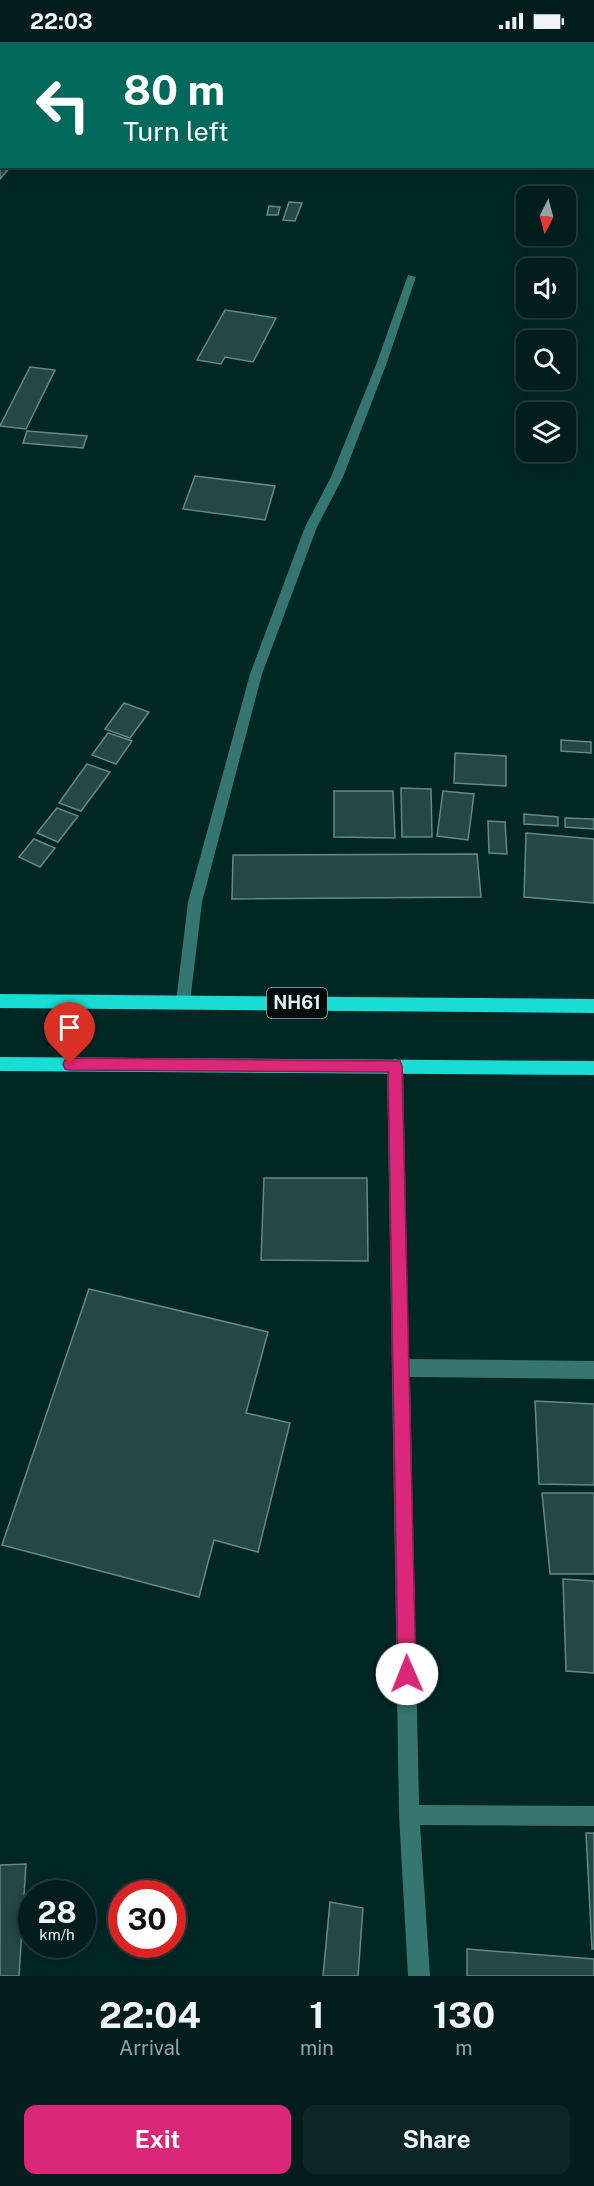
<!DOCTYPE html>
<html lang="en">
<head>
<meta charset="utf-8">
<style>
	:root { --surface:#011d1c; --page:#0b2625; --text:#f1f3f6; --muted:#96a2a3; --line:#233b3b; --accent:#db2777 }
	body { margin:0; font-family:"Public Sans",sans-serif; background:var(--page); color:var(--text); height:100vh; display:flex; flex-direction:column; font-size:22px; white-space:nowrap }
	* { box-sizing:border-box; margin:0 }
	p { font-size:20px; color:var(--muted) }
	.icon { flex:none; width:33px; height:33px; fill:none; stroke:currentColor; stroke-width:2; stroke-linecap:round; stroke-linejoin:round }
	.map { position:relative; height:1934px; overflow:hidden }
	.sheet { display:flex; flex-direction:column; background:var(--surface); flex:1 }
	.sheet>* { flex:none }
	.top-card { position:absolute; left:0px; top:0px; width:594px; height:126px; box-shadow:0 3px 15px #0003,0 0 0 2px var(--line); background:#00695c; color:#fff; overflow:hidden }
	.needle { width:39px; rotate:186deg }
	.fabs { position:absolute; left:516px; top:144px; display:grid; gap:12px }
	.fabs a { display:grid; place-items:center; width:60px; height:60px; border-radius:12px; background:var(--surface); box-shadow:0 3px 15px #0003,0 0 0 2px var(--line); font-size:30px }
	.speed { position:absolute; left:18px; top:1838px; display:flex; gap:12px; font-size:30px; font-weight:700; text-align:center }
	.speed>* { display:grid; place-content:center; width:78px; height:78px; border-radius:50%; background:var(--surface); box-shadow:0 3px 15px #0003,0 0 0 2px var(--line); line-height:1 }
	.speed small { font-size:15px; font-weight:400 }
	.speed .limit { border:9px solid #d22; background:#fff; color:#111 }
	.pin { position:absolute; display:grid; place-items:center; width:51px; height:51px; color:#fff; margin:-62px -26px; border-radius:50% 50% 50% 0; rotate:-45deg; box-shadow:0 0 6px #0007 }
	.pin .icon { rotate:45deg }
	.me { position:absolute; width:66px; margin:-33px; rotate:359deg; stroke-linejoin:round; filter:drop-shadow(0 0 4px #0008) }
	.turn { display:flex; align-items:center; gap:21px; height:126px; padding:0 24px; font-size:27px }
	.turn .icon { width:78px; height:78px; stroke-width:2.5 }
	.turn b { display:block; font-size:42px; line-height:51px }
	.eta { display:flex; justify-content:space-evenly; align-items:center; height:102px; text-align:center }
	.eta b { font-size:36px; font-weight:700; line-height:42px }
	.action { display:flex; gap:12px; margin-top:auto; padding:12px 24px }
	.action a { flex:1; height:69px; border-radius:12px; background:var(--accent); color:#fff; font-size:24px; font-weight:700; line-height:69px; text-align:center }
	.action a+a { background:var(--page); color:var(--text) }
	.status { display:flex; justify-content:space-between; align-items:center; height:42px; padding:0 30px; background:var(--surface); direction:ltr }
	.status svg { height:16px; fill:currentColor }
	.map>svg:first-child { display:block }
</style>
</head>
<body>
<div class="status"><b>22:03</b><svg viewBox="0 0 49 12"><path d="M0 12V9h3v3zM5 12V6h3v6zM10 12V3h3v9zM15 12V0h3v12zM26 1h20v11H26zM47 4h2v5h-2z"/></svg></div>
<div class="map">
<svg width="594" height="1934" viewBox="0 0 594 1934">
	<rect width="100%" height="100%" fill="#012725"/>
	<path fill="#244845" stroke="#638985" stroke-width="1.5" d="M213 0H491L212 2Z
		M0 80 2 124H11L0 137Z
		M289 160 302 161 295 179 283 178Z
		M269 164 280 165 278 173H267Z
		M225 268 276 276 253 320 225 315 221 322 197 318Z
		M30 325 55 328 26 387 0 384Z
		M27 389 87 394 83 406 23 401Z
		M195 434 275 444 265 478 183 467Z
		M124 661 149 670 130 696 105 687Z
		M108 691 132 699 116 722 92 713Z
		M561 698 591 700V711L561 709Z
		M455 711 506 714V744L454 741Z
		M87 722 110 730 81 769 59 761Z
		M401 746 431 747 432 795H402Z
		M334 749H393L395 796 334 795Z
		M443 749 474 752 468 798 437 794Z
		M57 766 78 774 58 800 37 791Z
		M524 772 558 775V784L524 782Z
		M565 776 594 777V787L565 785Z
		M488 779 505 780 507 812 489 811Z
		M526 791 594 797V861L524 855Z
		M34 797 55 806 40 825 19 815Z
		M477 812 481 855 232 857 233 813Z
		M264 1136H367L368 1219 261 1218Z
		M89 1247 268 1290 246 1371 290 1381 258 1510 214 1498 199 1555 2 1503Z
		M535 1359 594 1362V1443L539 1442Z
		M542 1451H594V1532H550Z
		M563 1537 594 1539V1631L566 1629Z
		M586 1791H594V1907H592Z
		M26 1822 19 1934H0V1823Z
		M330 1860 363 1866 358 1934H323Z
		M467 1907 594 1917V1934H467Z"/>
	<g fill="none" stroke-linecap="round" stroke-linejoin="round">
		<path fill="#357671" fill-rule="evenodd" d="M408 233 416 235 386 323 343 435 317 485 262 632 202 860 190 960 188 964 183 966 178 964 176 960 188 860 250 632 305 485 331 435 376 323Z"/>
		<path fill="#357671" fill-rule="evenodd" d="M395 1017 400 1019 403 1024 409 1317 594 1319V1337L410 1335 419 1763 594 1764V1784L420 1783 430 1934H408L399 1773 387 1024 390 1019Z"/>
		<path fill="#18ddd4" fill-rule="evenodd" d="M0 952 594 957V971L0 966Z
			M0 1015 594 1019V1033L0 1029Z"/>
	</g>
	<path fill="#db2777" stroke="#8e194d" stroke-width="1.5" d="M70 1016 400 1019 402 1024 416 1632 413 1638 407 1641 401 1638 398 1632 388 1030 70 1028 65 1027 63 1022 65 1018Z"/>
	<g text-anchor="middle" stroke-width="4.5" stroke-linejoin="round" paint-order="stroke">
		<rect fill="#020d0c" stroke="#9cadac" stroke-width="1.5" x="267" y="946" width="60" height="30" rx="4.5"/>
		<g font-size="18" font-weight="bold" fill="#def2f0">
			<text x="297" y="967">NH61</text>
		</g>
	</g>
</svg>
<div class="fabs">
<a><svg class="needle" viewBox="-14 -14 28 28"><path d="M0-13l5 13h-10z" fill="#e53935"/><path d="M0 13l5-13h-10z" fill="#96a2a3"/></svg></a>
<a><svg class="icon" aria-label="sound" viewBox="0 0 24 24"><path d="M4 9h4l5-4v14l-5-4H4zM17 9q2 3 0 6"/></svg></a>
<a><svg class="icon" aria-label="search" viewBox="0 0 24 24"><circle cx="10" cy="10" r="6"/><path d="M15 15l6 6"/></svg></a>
<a><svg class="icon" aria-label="layers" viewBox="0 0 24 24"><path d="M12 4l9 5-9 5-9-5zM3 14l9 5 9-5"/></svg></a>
</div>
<div class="speed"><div>28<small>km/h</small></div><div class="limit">30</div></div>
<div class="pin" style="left:70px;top:1022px;background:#d93025"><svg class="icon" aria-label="arrive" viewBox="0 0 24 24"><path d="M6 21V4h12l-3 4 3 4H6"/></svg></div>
<svg class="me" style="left:407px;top:1632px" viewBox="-20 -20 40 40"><circle r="19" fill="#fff"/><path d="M0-13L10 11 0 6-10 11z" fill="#db2777"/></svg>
<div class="top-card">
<div class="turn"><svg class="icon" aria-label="left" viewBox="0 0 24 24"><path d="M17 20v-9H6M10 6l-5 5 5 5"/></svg><div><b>80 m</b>Turn left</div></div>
</div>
</div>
<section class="sheet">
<div class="eta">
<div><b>22:04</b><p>Arrival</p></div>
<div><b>1</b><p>min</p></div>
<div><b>130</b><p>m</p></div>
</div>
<div class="action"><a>Exit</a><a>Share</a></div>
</section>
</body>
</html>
